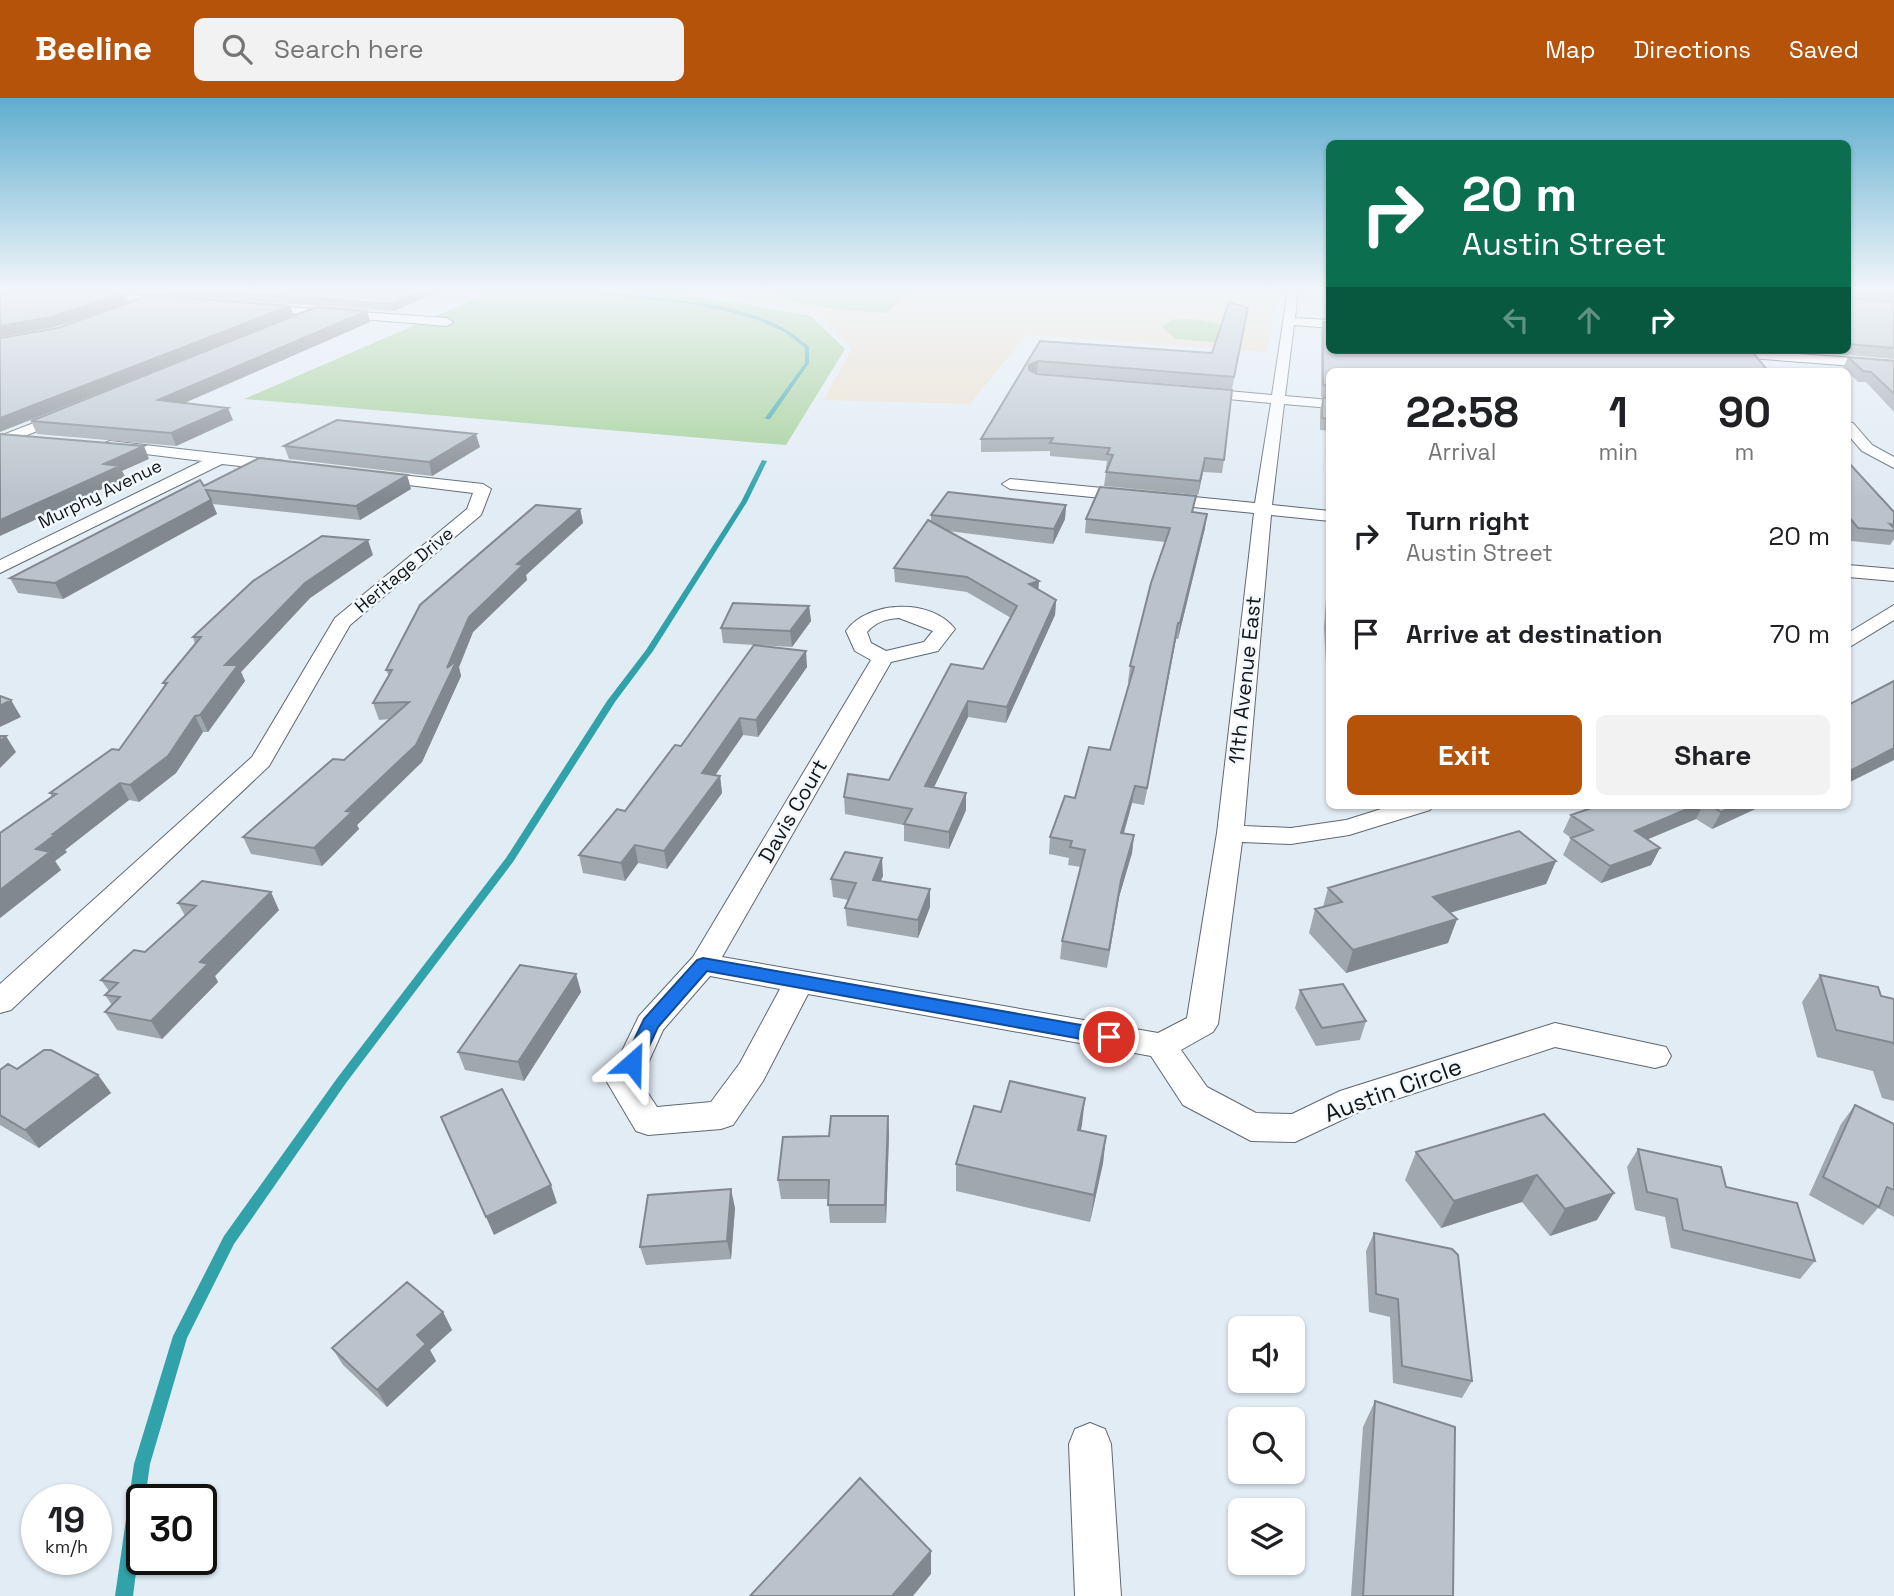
<!DOCTYPE html>
<html lang="en">
<head>
<meta charset="utf-8">
<style>
	:root { --surface:#fff; --page:#f2f2f2; --text:#202124; --muted:#757577; --accent:#b45309 }
	body { margin:0; font-family:"Space Grotesk",sans-serif; background:var(--page); color:var(--text); height:100vh; display:flex; flex-direction:column; font-size:26px; white-space:nowrap }
	* { box-sizing:border-box; margin:0 }
	p { font-size:23px; color:var(--muted) }
	.icon { flex:none; width:38px; height:38px; fill:none; stroke:currentColor; stroke-width:2; stroke-linecap:round; stroke-linejoin:round }
	.map { position:relative; flex:1; overflow:hidden }
	.drawer { position:absolute; left:1326px; top:270px; width:525px; height:441px; display:flex; flex-direction:column; background:var(--surface); border-radius:10px; box-shadow:0 2px 5px #0004 }
	.drawer>* { flex:none }
	.banner { position:absolute; left:1326px; top:42px; width:525px; height:214px; border-radius:10px; box-shadow:0 2px 5px #0004; background:#0b6e4f; color:#fff; overflow:hidden }
	.buttons { position:absolute; left:1228px; top:1218px; display:grid; gap:14px }
	.buttons a { display:grid; place-items:center; width:77px; height:77px; border-radius:10px; background:var(--surface); box-shadow:0 2px 5px #0004; font-size:35px }
	.speed { position:absolute; left:21px; top:1386px; display:flex; gap:14px; font-size:35px; font-weight:700; text-align:center }
	.speed>* { display:grid; place-content:center; width:91px; height:91px; border-radius:50%; background:var(--surface); box-shadow:0 2px 5px #0004; line-height:1 }
	.speed small { font-size:18px; font-weight:400 }
	.speed .limit { border:4px solid #111; border-radius:10px; background:#fff; color:#111 }
	.pin { position:absolute; display:grid; place-items:center; width:60px; height:60px; color:#fff; margin:-30px; border:4px solid #fff; border-radius:50%; box-shadow:0 2px 7px #0007 }
	.me { position:absolute; width:77px; margin:-38px; rotate:25deg; stroke-linejoin:round; filter:drop-shadow(0 0 5px #0008) }
	.turn { display:flex; align-items:center; gap:24px; height:147px; padding:0 21px; font-size:32px }
	.turn .icon { width:91px; height:91px; stroke-width:2.5 }
	.turn b { display:block; font-size:49px; line-height:60px }
	.lanes { display:flex; align-items:center; height:66px; padding:0 21px; background:#0003; justify-content:center; gap:35px; direction:ltr }
	.lanes .off { opacity:.35 }
	.eta { display:flex; justify-content:space-evenly; align-items:center; height:119px; text-align:center }
	.eta b { font-size:42px; font-weight:600; line-height:49px }
	.button { display:flex; gap:14px; margin-top:auto; padding:14px 21px }
	.button a { flex:1; height:80px; border-radius:10px; background:var(--accent); color:#fff; font-size:28px; font-weight:600; line-height:80px; text-align:center }
	.button a+a { background:var(--page); color:var(--text) }
	ul { padding:0; list-style:none }
	li { display:flex; align-items:center; gap:21px; height:98px; padding:0 21px }
	li div { flex:1 }
	li b { display:block; font-size:26px }
	li em { font-style:normal }
	header { display:flex; align-items:center; gap:42px; box-sizing:border-box; height:98px; padding:0 35px; background:var(--accent); color:#fff }
	header strong { font-size:33px }
	nav { display:flex; gap:38px; margin-inline-start:auto; font-size:24px }
	.search { width:490px; height:63px; background:var(--page); display:flex; align-items:center; gap:18px; box-sizing:border-box; padding:0 24px; border-radius:10px; color:var(--muted); font-size:26px }
	.map>svg:first-child { display:block }
</style>
</head>
<body>
<header>
<strong>Beeline</strong>
<div class="search"><svg class="icon" aria-label="search" viewBox="0 0 24 24"><circle cx="10" cy="10" r="6"/><path d="M15 15l6 6"/></svg>Search here</div>
<nav><a>Map</a><a>Directions</a><a>Saved</a></nav>
</header>
<div class="map">
<svg width="1894" height="1498" viewBox="0 0 1894 1498">
	<rect width="100%" height="100%" fill="#e2ecf5"/>
	<path fill="#ecdecb" d="M665 192H1279L1267 254 1026 237 970 306 823 302 852 251 818 217 742 201Z"/>
	<path fill="#a0ce94" d="M496 192H647L733 204 811 218 845 251 786 347 244 301Z
		M767 192H913L887 215C847 212 803 211 767 192Z
		M1192 221 1235 229 1224 245 1175 241 1162 229 1172 222Z"/>
	<g fill="none" stroke-linecap="round" stroke-linejoin="round">
		<path fill="#32a2aa" fill-rule="evenodd" d="M558 192H569C633 199 731 199 787 232 795 237 802 243 809 249V265L770 321H766L765 320 805 265V250L785 234 758 222 726 213 692 206Z
			M762 362 767 363 747 404 653 553 615 604 513 764 346 985 234 1146 187 1240 150 1366 145 1402H142V1428L133 1498H115L134 1366 173 1238 224 1138 338 979 506 760 607 603 646 552 741 404Z"/>
		<defs>
			<path id="minor" d="M42 192 178 200 184 203 178 206 47 195Z
				M1288 192H1298L1295 220 1330 222V230L1294 227 1285 298 1330 302V310L1284 306 1272 407 1330 413V423L1271 417 1244 728 1291 730 1346 722 1394 707H1434L1430 712 1349 737 1291 746 1242 744 1218 926 1213 934 1181 952 1207 989 1256 1015 1292 1016 1340 993 1555 925 1666 949 1671 958 1666 967 1655 970 1555 949 1363 1012 1295 1044 1251 1043 1183 1007 1151 958 808 896 763 983 733 1027 721 1031 648 1037 636 1033 607 984 639 918 693 859 871 562 855 553 846 533C868 502 932 500 955 531L938 553 891 564 722 859 1158 935 1187 920 1217 735 1254 415 1010 391 1002 386 1010 381 1255 405 1271 305 1195 298 1188 294 1195 290 1272 297ZM899 520 933 533 924 544 886 553 871 545 867 534C876 524 885 521 899 520ZM710 878 780 891 740 965 711 1004 657 1009 640 983 663 932Z
				M258 207 447 220 453 224 447 228 254 212 252 210Z
				M1690 252H1746L1894 263V271L1696 256Z
				M67 312 72 313V319L0 348V338Z
				M1848 324 1853 325 1872 347 1894 359V370L1862 353 1848 337Z
				M110 343 284 363 292 368 284 373 222 366 0 475V462L202 363 105 351V345Z
				M374 374 483 386 491 391 481 417 350 527 269 668 11 912 0 915V886L252 659 335 520 467 411 473 395 368 382V376Z
				M1848 467 1894 471V483L1848 479Z
				M1894 507V522L1848 550V535Z
				M1090 1325 1105 1331 1111 1346 1121 1498H1075L1069 1346 1075 1331Z"/>
		</defs>
		<use href="#minor" stroke="#606870" stroke-width="2"/>
		<use href="#minor" fill="#fff" fill-rule="evenodd"/>
	</g>
	<path fill="#a0a8af" d="M88 192H442L394 213Z
		M1848 192H1894V261L1827 255 1824 252H1848Z
		M1248 210 1232 291 1036 275 1224 362 1222 375 1203 374 1198 397 1104 388 1106 374 1107 370H1106L1107 363 1050 358V353L981 354V341L1040 243 1212 255Z
		M367 213 370 224 185 305 233 322 176 348 37 336 31 323Z
		M1323 224 1330 273V333L1320 332V312L1323 300H1328L1321 299V235Z
		M1848 259 1894 263V314L1866 284H1858L1848 274V273L1843 270Z
		M284 348 480 349 432 378 289 361Z
		M1848 364 1894 414V441L1890 447 1851 443 1848 440Z
		M407 377 411 391 360 422 213 406 217 416 63 501 18 495 10 480 204 388Z
		M1066 407 1065 421 1053 446 948 433 1038 492 1056 502 1055 517 1006 625 968 619 933 690 966 695V712L949 751 904 743V727L845 716 844 699 889 682 983 571 1011 520 967 494 895 484 894 470 931 424V417Z
		M580 411 583 425 526 477 527 482 473 534 459 569 461 578 422 664 357 727 359 731 322 768 251 756 243 739 344 662 390 621 379 622 373 605 389 578 386 572Z
		M1193 414 1205 430 1178 541H1176L1144 707 1132 705 1124 735 1134 737 1132 755 1119 799 1107 870 1060 861 1062 843 1081 769 1068 767 1069 760 1049 756 1050 739 1075 700 1110 652 1130 584H1128L1130 568 1165 444 1085 435 1086 421Z
		M1330 440V567L1326 566 1324 530Z
		M373 457 310 500 241 574 245 583 208 634H203L176 675 139 704 129 702 65 752 67 754 55 763 61 772 0 820 52 699 50 695 119 652 165 588 163 585 195 546 193 539Z
		M809 508 811 523 792 549 756 547 807 569 758 639 743 637 715 677 720 678 722 695 667 771 638 765 625 783 583 775 579 757 625 713 681 648 754 547 723 545 721 530Z
		M1600 707H1764L1712 731 1696 721 1648 741 1660 750 1651 767 1601 785 1563 757 1571 740 1563 734 1571 717Z
		M1556 763 1546 786 1450 815 1457 821 1448 845 1346 875 1309 835 1315 811 1323 809 1328 790Z
		M883 778 880 783 930 809 918 840 847 828 845 810 849 802 833 799 831 781Z
		M178 805 279 812 215 878 218 884 162 941 117 932 105 914 112 907 105 897 109 893 101 882 145 854 185 818Z
		M576 876 581 894 524 983 465 972 458 954Z
		M1820 877 1881 898 1894 901V1003L1882 1000 1873 973 1817 959 1802 904Z
		M1300 892 1366 923 1360 942 1316 948 1295 910Z
		M0 972 98 977 111 995 39 1050 0 1027Z
		M1085 1000 1080 1032 1106 1038 1103 1065 1090 1124 956 1093V1066L1001 1014Z
		M1855 1007 1894 1026V1119L1878 1110 1863 1127 1809 1097 1841 1026Z
		M1544 1016 1597 1122 1550 1138 1522 1104 1441 1130 1405 1082 1416 1054Z
		M888 1018 889 1036 886 1125H830L828 1101H781L778 1082 829 1038Z
		M1638 1051 1726 1089 1815 1163 1800 1181 1671 1150 1665 1119 1635 1112 1627 1069Z
		M735 1110 731 1161 646 1167 640 1149Z
		M1374 1135 1472 1283 1462 1300 1393 1285 1390 1219 1369 1214 1366 1153Z
		M443 1214 452 1232 430 1252 436 1263 387 1309 343 1267 332 1250Z
		M1375 1303 1453 1498H1351L1363 1329Z"/>
	<path fill="#82888f" d="M424 192H442L394 213 392 206Z
		M125 195 129 205 55 229 0 239V228Z
		M290 208 294 218 0 334V320Z
		M367 213 370 224 163 314 158 302Z
		M1038 263 1037 274 1029 279V267Z
		M228 310 233 322 176 348 171 335Z
		M476 336 480 349 432 378 429 364Z
		M144 348 149 361 122 373 126 380 0 438V422L104 366Z
		M1205 360 1203 374 1198 397 1200 383Z
		M407 377 411 391 360 422 356 408Z
		M211 402 217 416 63 501 55 485Z
		M1066 407 1065 421 1053 446 1054 431Z
		M580 411 583 425 526 477 527 482 473 534 459 569 461 578 422 664 357 727 359 731 322 768 314 750 346 713 447 570 469 519 517 466Z
		M1207 416 1205 430 1178 541 1180 525Z
		M368 442 373 457 310 500 241 574 245 583 208 634 200 617 225 567 305 485Z
		M1039 483 1038 498 1029 486Z
		M1056 502 1055 517 1006 625 1007 609Z
		M809 508 811 523 792 549 790 533Z
		M1178 525 1176 541 1144 707 1147 690Z
		M806 553 807 569 758 639 756 622Z
		M11 602 21 619 0 629V608Z
		M968 603V619L926 706 925 688Z
		M195 618 203 634 176 675 139 704 130 687Z
		M740 620 743 637 705 692 702 675Z
		M6 638 16 654 0 670V643Z
		M1894 650V662L1848 685V673Z
		M720 678 722 695 667 771 664 753Z
		M120 685 129 702 65 752 67 754 55 763 61 772 0 820V792L36 751 53 736Z
		M1135 688 1132 705 1119 752 1121 735Z
		M966 695V712L949 751V734Z
		M1697 707H1703L1696 721 1627 750 1635 733Z
		M1736 707H1764L1712 731 1721 714Z
		M1134 737 1132 755 1119 799 1107 870 1121 782Z
		M635 747 638 765 625 783 621 765Z
		M1660 750 1651 767 1601 785 1610 768Z
		M882 760 883 778 873 799V782Z
		M1556 763 1546 786 1425 822 1433 799Z
		M930 791V809L918 840V822Z
		M271 794 279 812 215 878 218 884 162 941 151 923 200 864Z
		M1457 821 1448 845 1346 875 1353 852Z
		M576 876 581 894 524 983 518 964Z
		M98 977 111 995 39 1050 25 1032Z
		M1085 1000 1082 1027 1075 1059 1078 1032Z
		M888 1018 889 1036 886 1125 885 1107Z
		M1106 1038 1103 1065 1090 1124 1094 1097Z
		M1537 1077 1522 1104 1441 1130 1454 1103Z
		M551 1087 557 1105 494 1137 486 1119Z
		M731 1091 735 1110 731 1161 727 1143Z
		M1614 1095 1597 1122 1550 1138 1565 1111Z
		M443 1214 452 1232 430 1252 436 1263 387 1309 377 1292 417 1237Z
		M931 1453V1476L913 1498H892Z"/>
	<path fill="#bac3cc" stroke="#82888f" stroke-width="2" d="M0 192H86L125 195 51 219 0 228Z
		M189 192H424L392 206Z
		M1848 192H1852L1850 200 1894 204V250L1848 246Z
		M1868 192H1894V195Z
		M150 197 290 208 0 320V240L58 230Z
		M1229 204 1248 210 1234 279 1038 263 1029 267V272L1037 276 1232 292 1224 362 1205 360 1200 383 1106 374 1113 357 1107 356 1110 350 1050 345 1053 340 981 341 1040 243 1212 255Z
		M316 209 367 213 158 302 228 310 171 335 31 323Z
		M1323 224 1330 225V252H1751L1768 273H1330V288L1323 287Z
		M1848 259 1894 263V296L1871 274 1863 273Z
		M1330 299V321L1322 320 1323 300Z
		M337 322 476 336 429 364 284 348Z
		M0 336 144 348 104 366 120 368 0 422Z
		M259 360 407 377 356 408 206 392 211 402 55 485 10 480 200 382 204 388Z
		M1848 364 1894 414V427L1890 426 1894 430V433L1858 430 1848 418Z
		M1100 389 1196 398 1192 414 1207 416 1180 525H1178L1147 690 1135 688 1121 735 1134 737 1121 782 1109 852 1062 843 1085 752 1070 749 1072 743 1050 739 1065 698 1075 700 1089 649 1110 652 1134 569 1130 568 1151 485 1170 430 1086 421Z
		M948 394 1066 407 1054 431 931 417Z
		M536 407 580 411 517 466 523 467 469 519 447 570 457 562 416 647 346 713 352 714 314 750 243 739 333 661 344 662 409 604 373 605 392 572H386L420 507Z
		M928 422 1039 483 1029 486 1056 502 1007 609 968 603 925 688 966 695 949 734 904 726 912 711 844 699 848 676 889 682 951 566 983 571 1017 508 967 479 894 470Z
		M322 438 368 442 305 485 225 567H238L200 617 195 618 168 658 130 687 120 685 53 736H56L36 751 50 754 0 792V735L56 696 50 695 112 651 119 652 167 585H163L201 539H193L253 483Z
		M1330 478V551L1328 515Z
		M733 505 809 508 790 533 721 530Z
		M754 547 806 553 756 622 740 620 702 675 720 678 664 753 635 747 621 765 579 757 617 711 625 713 675 647 681 648Z
		M1894 583V650L1848 674V607Z
		M0 598 11 602 0 608Z
		M0 638H6L0 643Z
		M1600 707H1697L1635 733 1660 750 1610 768 1571 740 1593 732 1571 717Z
		M1710 707H1736L1721 714Z
		M1519 733 1556 763 1433 799 1457 821 1353 852 1315 811 1342 804 1328 790Z
		M845 754 882 760 873 782 930 791 918 822 845 810 856 785 831 781Z
		M202 783 271 794 200 864 208 866 151 923 105 914 120 899 105 897 118 885 101 882 134 852 145 854 196 808 178 805Z
		M520 867 576 876 518 964 458 954Z
		M1820 877 1878 889 1881 898 1894 901V947V945L1836 932Z
		M1343 886 1366 923 1322 930 1300 892Z
		M44 952H51L98 977 25 1032 0 1017V972L8 966 17 971Z
		M1010 983 1085 1000 1078 1032 1106 1038 1094 1097 956 1066 974 1008 1001 1014Z
		M502 991 551 1087 486 1119 441 1019Z
		M1855 1007 1894 1026V1092L1887 1089 1879 1109 1823 1079Z
		M1544 1016 1614 1095 1565 1111 1537 1077 1454 1103 1416 1054Z
		M831 1018H888L885 1107H828L829 1082H778L783 1039 829 1038Z
		M1638 1051 1721 1069 1726 1089 1797 1105 1815 1163 1683 1132 1677 1101 1647 1094Z
		M731 1091 727 1143 640 1149 648 1097Z
		M1374 1135 1452 1151 1458 1157 1472 1283 1402 1268 1398 1201 1376 1196Z
		M407 1184 443 1214 417 1237 426 1246 377 1292 332 1250Z
		M1375 1303 1455 1329 1453 1498H1363Z
		M860 1380 931 1453 892 1498H750Z"/>
	<linearGradient id="sky" x2="0" y2="1"><stop stop-color="#5fadcf"/><stop offset="0.48" stop-color="#f2f6fa"/><stop offset="1" stop-color="#f2f6fa" stop-opacity="0"/></linearGradient>
	<rect width="1894" height="401" fill="url(#sky)"/>
	<path fill="#1a73e8" stroke="#114b97" stroke-width="2" d="M703 860 1109 932 1119 939 1109 946 707 873 658 929 639 970H625L623 965 644 921 697 862Z"/>
	<g text-anchor="middle" stroke-width="5" stroke-linejoin="round" paint-order="stroke">
		<g font-size="18" fill="#121619" stroke="#f2f8fe">
			<text transform="translate(100 396) rotate(-26)" y="6">Murphy Avenue</text>
			<text transform="translate(404 472) rotate(-40)" y="6">Heritage Drive</text>
		</g>
		<g font-size="21" fill="#121619" stroke="#f2f8fe">
			<text transform="translate(1245 582) rotate(-84)" y="7">11th Avenue East</text>
			<text transform="translate(793 713) rotate(-60)" y="7">Davis Court</text>
		</g>
		<g font-size="24" fill="#121619" stroke="#f2f8fe">
			<text transform="translate(1393 992) rotate(-20)" y="8">Austin Circle</text>
		</g>
	</g>
</svg>
<div class="buttons">
<a><svg class="icon" aria-label="sound" viewBox="0 0 24 24"><path d="M4 9h4l5-4v14l-5-4H4zM17 9q2 3 0 6"/></svg></a>
<a><svg class="icon" aria-label="search" viewBox="0 0 24 24"><circle cx="10" cy="10" r="6"/><path d="M15 15l6 6"/></svg></a>
<a><svg class="icon" aria-label="layers" viewBox="0 0 24 24"><path d="M12 4l9 5-9 5-9-5zM3 14l9 5 9-5"/></svg></a>
</div>
<div class="speed"><div>19<small>km/h</small></div><div class="limit">30</div></div>
<div class="pin" style="left:1109px;top:939px;background:#d93025"><svg class="icon" aria-label="arrive" viewBox="0 0 24 24"><path d="M6 21V4h12l-3 4 3 4H6"/></svg></div>
<svg class="me" style="left:632px;top:965px" viewBox="-20 -20 40 40"><path d="M0-17L14 15 0 8-14 15z" fill="#1a73e8" stroke="#fff" stroke-width="4"/></svg>
<div class="banner">
<div class="turn"><svg class="icon" aria-label="right" viewBox="0 0 24 24"><path d="M7 20v-9h11M14 6l5 5-5 5"/></svg><div><b>20 m</b>Austin Street</div></div>
<div class="lanes"><svg class="icon off" aria-label="left" viewBox="0 0 24 24"><path d="M17 20v-9H6M10 6l-5 5 5 5"/></svg><svg class="icon off" aria-label="ahead" viewBox="0 0 24 24"><path d="M12 20V5M6 11l6-6 6 6"/></svg><svg class="icon" aria-label="right" viewBox="0 0 24 24"><path d="M7 20v-9h11M14 6l5 5-5 5"/></svg></div>
</div>
<section class="drawer">
<div class="eta">
<div><b>22:58</b><p>Arrival</p></div>
<div><b>1</b><p>min</p></div>
<div><b>90</b><p>m</p></div>
</div>
<ul>
<li><svg class="icon" aria-label="right" viewBox="0 0 24 24"><path d="M7 20v-9h11M14 6l5 5-5 5"/></svg><div><b>Turn right</b><p>Austin Street</p></div><em>20 m</em></li>
<li><svg class="icon" aria-label="arrive" viewBox="0 0 24 24"><path d="M6 21V4h12l-3 4 3 4H6"/></svg><div><b>Arrive at destination</b></div><em>70 m</em></li>
</ul>
<div class="button"><a>Exit</a><a>Share</a></div>
</section>
</div>
</body>
</html>
